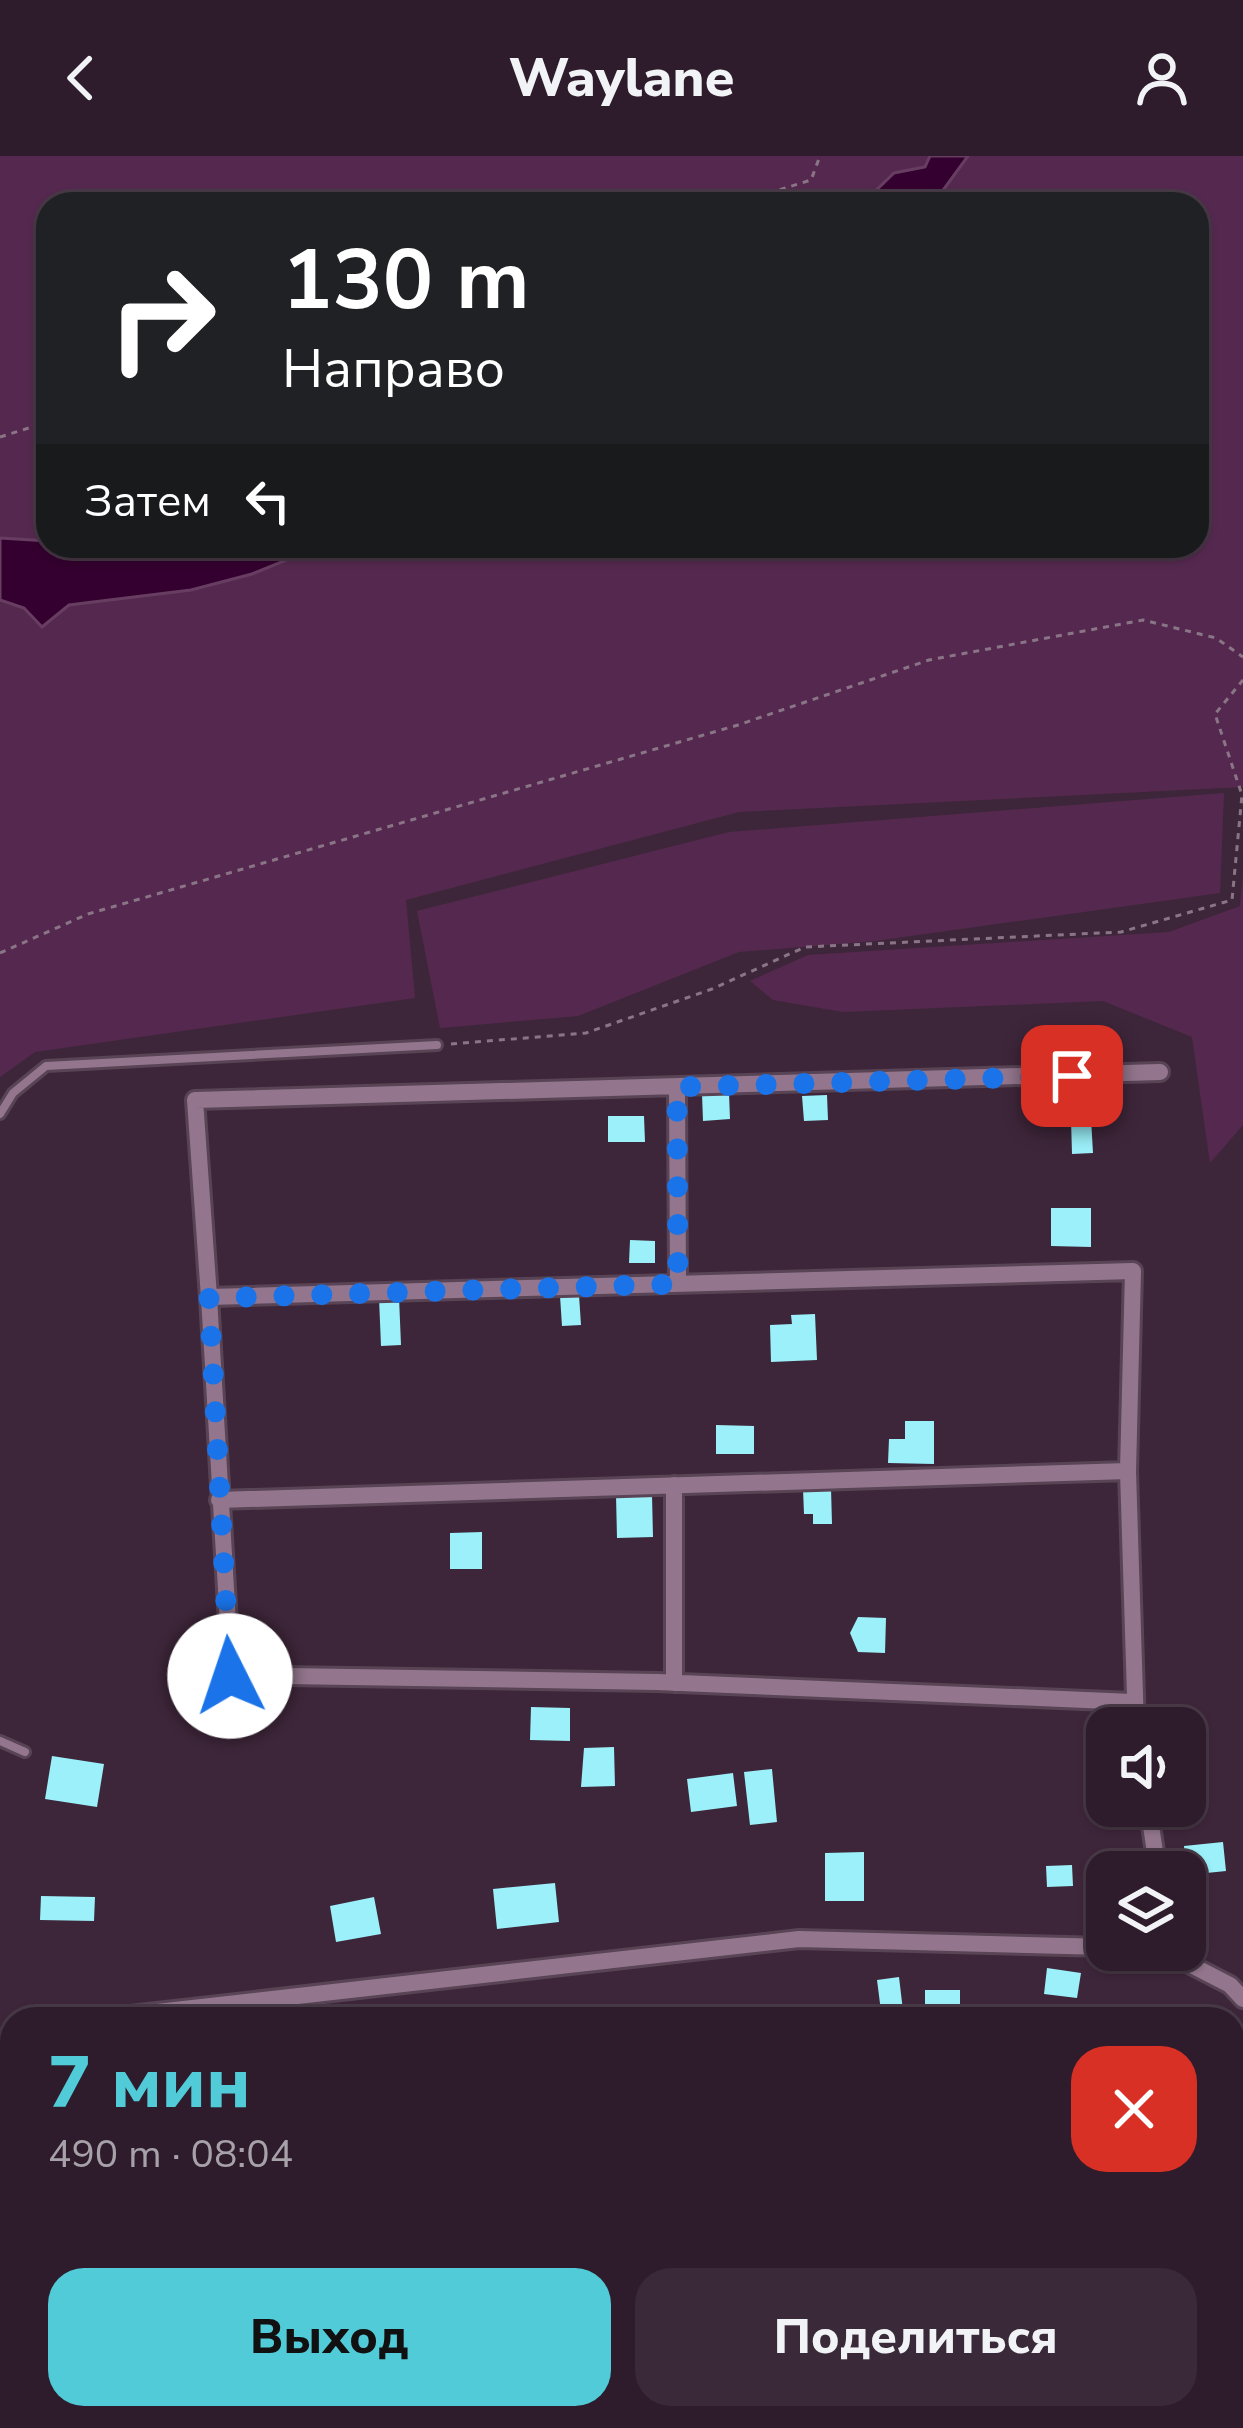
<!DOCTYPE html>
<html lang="ru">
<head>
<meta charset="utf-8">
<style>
	:root { --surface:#2e1c2c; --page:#3a2938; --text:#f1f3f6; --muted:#a7a1a9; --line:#493a48; --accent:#52cbd8 }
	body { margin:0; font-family:"Nunito Sans",sans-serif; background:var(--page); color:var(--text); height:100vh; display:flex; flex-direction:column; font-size:45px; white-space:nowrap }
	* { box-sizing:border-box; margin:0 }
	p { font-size:39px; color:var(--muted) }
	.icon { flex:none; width:66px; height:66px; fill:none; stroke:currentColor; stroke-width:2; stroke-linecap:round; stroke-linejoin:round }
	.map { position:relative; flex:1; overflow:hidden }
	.sheet { position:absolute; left:0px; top:1851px; width:1245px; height:423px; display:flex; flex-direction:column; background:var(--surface); border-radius:36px 36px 0 0; box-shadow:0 3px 9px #0004,0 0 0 3px var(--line) }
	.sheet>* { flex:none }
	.top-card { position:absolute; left:36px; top:36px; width:1173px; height:366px; border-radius:36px; box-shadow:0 3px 9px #0004,0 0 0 3px var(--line); background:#202124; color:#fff; overflow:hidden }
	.controls { position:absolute; left:1086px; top:1551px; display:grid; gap:24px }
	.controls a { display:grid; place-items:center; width:120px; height:120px; border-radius:24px; background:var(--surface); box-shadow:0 3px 9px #0004,0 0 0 3px var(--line); font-size:60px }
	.pin { position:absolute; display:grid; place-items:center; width:102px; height:102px; color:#fff; margin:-51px; border-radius:24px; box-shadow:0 6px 18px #0006 }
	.me { position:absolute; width:132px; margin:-66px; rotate:356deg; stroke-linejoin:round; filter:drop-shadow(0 0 9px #0008) }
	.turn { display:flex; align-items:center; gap:42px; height:252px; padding:0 48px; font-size:54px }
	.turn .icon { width:156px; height:156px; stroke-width:2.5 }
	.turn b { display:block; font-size:84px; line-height:102px }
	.then { display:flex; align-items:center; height:114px; padding:0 48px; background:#0003; gap:24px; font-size:45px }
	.round { display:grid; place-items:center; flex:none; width:126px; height:126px; border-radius:36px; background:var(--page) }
	.overview { display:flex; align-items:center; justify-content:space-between; height:204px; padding:0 48px }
	h1 { font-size:72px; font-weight:800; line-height:90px; color:var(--accent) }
	.action { display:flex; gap:24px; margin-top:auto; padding:24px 48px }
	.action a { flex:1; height:138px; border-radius:36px; background:var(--accent); color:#111; font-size:48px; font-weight:800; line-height:138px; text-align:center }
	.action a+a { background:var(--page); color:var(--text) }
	header { display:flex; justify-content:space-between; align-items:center; height:156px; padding:0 48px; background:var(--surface); font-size:54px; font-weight:800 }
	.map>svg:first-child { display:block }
</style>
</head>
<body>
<header><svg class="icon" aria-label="back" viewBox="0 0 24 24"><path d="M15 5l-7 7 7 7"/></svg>Waylane<svg class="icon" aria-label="person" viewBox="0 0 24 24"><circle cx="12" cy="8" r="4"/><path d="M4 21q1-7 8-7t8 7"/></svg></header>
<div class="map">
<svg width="1243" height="2272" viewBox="0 0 1243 2272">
	<rect width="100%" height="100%" fill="#3e263a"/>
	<path fill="#55294f" d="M0 0H930L926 11 894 17 862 48H48V385L0 382Z
		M968 0H1243V631L739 656 406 744 415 842 35 896 0 921V444L24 452 42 470 69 449 113 445 321 390H1197V48H933Z
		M1224 637 1220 737 875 785 739 796 578 860 440 872 417 755 729 676Z
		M1243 719V969L1210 1007 1192 881 1103 845 843 856 773 844 750 825 808 799 1169 776 1240 750Z"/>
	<path fill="#34002f" stroke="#673e62" stroke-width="3" d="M930 0H968L933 48H862L894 17 925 11Z
		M0 382 48 385V390H321L252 418 191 434 69 449 42 471 24 452 0 444Z"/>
	<path fill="#9bf0f9" d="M729 937 730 963 703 965 702 938Z
		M827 939 828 964 804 965 802 940Z
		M608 960H644L645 986H608Z
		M1091 962 1093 997 1072 998 1071 963Z
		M1051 1052H1091V1091L1051 1090Z
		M630 1084 655 1085V1107H629Z
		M579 1139 581 1169 562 1170 560 1140Z
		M399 1141 401 1189 381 1190 379 1142Z
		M815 1158 817 1204 771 1206 770 1169 792 1168 791 1159Z
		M905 1265H934V1308L888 1307 889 1283H905Z
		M716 1269 754 1270V1298H716Z
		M831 1332 832 1368H813V1358H804L803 1333Z
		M616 1339H652L653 1381 617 1382Z
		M482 1376V1413H450V1377Z
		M858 1461 886 1462 885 1497 858 1496 850 1477Z
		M531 1551 570 1552V1585L530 1584Z
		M614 1591 615 1630 581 1631 584 1592Z
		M52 1600 104 1608 97 1651 45 1643Z
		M772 1613 777 1666 750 1669 744 1616Z
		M733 1617 737 1650 691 1656 687 1623Z
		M1223 1686 1226 1715 1187 1719 1184 1690Z
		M864 1696V1745H825V1697Z
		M1072 1709 1073 1730 1047 1731 1046 1710Z
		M555 1727 559 1766 497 1773 493 1733Z
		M41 1740 95 1741 94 1765 40 1764Z
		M374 1741 381 1778 336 1786 330 1750Z
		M1047 1812 1081 1817 1077 1842 1044 1838Z
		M899 1821 904 1863H882L877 1824Z
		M925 1834H960V1863H925Z
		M769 1853H812V1863H769Z
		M505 1854 506 1863H440V1860Z
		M1243 1979V2029L1239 2030 1235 1980Z"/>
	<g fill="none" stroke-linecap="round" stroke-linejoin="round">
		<defs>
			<path id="service" d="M0 958 13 937 46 910 437 889
				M0 1585 25 1596
				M540 2262 677 2272
				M64 2272 120 2262"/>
			<path id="minor" d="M677 931 678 1128
				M209 1141 195 944 1160 916
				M219 1344 1128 1315
				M674 1527V1329
				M1132 1546 657 1526 231 1519 209 1141 1133 1115 1128 1315 1136 1572
				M1148 1650 1158 1716
				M1162 1794 1230 1829 1243 1843
				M95 1863 799 1783 1107 1791
				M0 1938 12 1919"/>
		</defs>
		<use href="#service" stroke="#584455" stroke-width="14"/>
		<use href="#minor" stroke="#584455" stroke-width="22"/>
		<path stroke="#8a7586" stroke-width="3" stroke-dasharray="6 6" stroke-linecap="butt" d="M734 48 811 24 820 0
			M0 281 48 266
			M0 797 88 758 738 569 929 504 1143 464 1216 482 1243 501
			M451 888 586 877 712 833 805 791 1121 776 1232 744 1242 639 1215 558 1243 524"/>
		<use href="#service" stroke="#93768d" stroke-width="8"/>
		<use href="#minor" stroke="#93768d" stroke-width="16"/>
	</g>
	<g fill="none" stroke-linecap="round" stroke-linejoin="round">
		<path stroke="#1a73e8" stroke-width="21" stroke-dasharray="0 37.8" d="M230 1520 209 1142 678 1128 677 931 1072 920"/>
	</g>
</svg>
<div class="controls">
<a><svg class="icon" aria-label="sound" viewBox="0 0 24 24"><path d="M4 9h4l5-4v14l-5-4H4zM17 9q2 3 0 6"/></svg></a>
<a><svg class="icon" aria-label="layers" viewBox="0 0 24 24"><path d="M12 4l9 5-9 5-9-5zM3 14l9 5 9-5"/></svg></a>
</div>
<div class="pin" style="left:1072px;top:920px;background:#d93025"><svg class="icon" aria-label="arrive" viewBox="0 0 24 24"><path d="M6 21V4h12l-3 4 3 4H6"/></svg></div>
<svg class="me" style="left:230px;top:1520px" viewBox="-20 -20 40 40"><circle r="19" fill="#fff"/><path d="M0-13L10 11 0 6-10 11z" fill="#1a73e8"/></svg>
<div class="top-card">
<div class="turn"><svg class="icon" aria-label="right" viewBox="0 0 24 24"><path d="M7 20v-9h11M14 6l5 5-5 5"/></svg><div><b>130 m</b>Направо</div></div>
<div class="then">Затем<svg class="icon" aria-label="left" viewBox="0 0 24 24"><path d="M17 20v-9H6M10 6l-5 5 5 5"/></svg></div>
</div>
<section class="sheet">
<div class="overview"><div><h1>7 мин</h1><p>490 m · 08:04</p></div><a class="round" style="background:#d93025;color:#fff"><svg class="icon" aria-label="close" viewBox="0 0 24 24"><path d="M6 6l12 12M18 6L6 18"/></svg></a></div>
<div class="action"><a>Выход</a><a>Поделиться</a></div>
</section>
</div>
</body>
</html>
